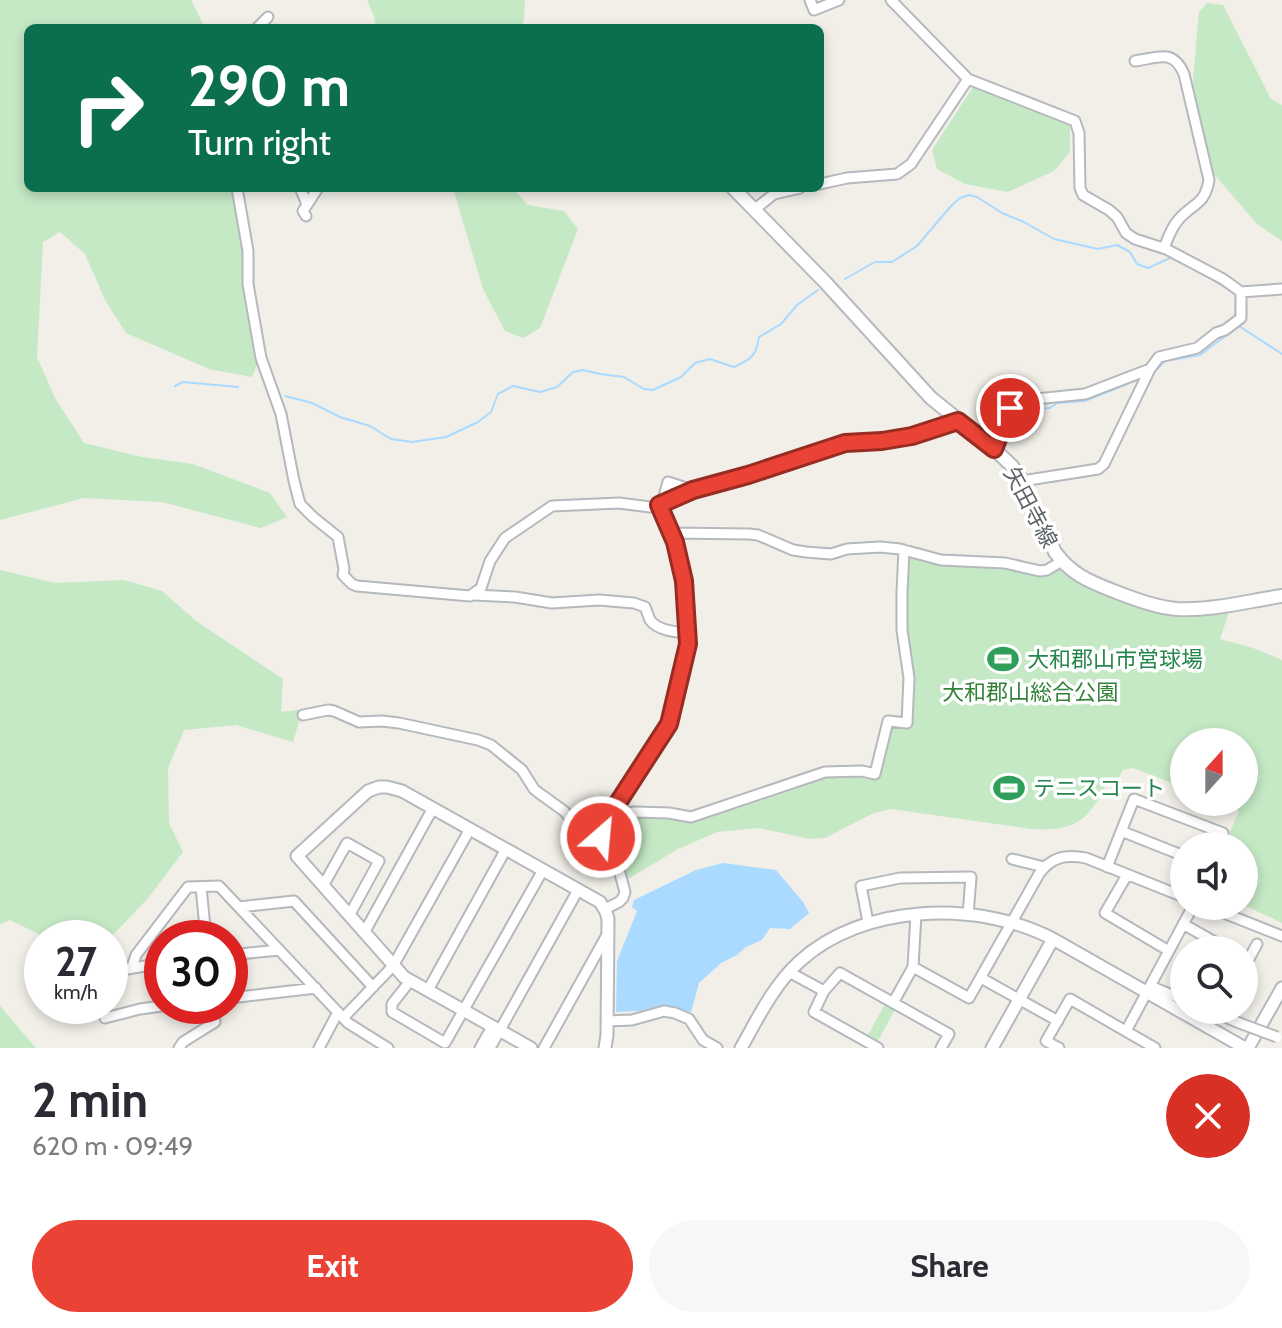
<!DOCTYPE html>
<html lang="en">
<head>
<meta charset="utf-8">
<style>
	:root { --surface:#fff; --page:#f7f7f7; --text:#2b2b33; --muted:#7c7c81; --accent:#ea4335 }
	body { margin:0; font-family:Cabin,"Noto Sans JP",sans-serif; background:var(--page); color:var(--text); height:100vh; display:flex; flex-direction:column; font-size:30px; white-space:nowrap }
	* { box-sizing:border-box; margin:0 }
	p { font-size:26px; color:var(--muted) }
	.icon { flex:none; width:44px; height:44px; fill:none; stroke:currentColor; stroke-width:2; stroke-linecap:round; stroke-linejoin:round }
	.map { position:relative; height:1048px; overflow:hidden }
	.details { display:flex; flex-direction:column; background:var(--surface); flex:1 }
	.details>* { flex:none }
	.hud { position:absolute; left:24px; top:24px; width:800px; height:168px; border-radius:12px; box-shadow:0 4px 12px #0003; background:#0b6e4f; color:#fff; overflow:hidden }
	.needle { width:52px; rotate:21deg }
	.controls { position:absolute; left:1170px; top:728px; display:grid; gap:16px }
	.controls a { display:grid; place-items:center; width:88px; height:88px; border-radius:50%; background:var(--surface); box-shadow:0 4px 12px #0003; font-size:40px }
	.speed { position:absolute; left:24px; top:920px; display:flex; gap:16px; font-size:40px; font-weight:700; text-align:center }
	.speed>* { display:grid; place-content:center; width:104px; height:104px; border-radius:50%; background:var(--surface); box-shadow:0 4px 12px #0003; line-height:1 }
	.speed small { font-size:20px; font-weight:400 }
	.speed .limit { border:12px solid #d22; background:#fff; color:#111 }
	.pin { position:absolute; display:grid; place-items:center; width:68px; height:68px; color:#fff; margin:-34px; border:4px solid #fff; border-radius:50%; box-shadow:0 2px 8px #0007 }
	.me { position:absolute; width:88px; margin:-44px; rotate:27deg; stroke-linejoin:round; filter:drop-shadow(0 0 6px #0008) }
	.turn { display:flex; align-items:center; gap:28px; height:168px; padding:0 32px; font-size:36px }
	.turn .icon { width:104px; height:104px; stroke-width:2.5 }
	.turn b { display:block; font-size:56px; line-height:68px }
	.round { display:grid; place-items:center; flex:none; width:84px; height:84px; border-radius:42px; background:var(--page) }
	.overview { display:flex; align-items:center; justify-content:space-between; height:136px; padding:0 32px }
	h1 { font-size:48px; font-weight:700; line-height:60px }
	.button { display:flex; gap:16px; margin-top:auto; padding:16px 32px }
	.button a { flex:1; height:92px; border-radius:48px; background:var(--accent); color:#fff; font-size:32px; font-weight:700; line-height:92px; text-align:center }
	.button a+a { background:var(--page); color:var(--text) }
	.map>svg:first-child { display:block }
</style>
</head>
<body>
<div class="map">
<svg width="1282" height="1048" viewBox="0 0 1282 1048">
	<rect width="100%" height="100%" fill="#f1efe8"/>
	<path fill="#c5e8c5" d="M0 0H191L205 28H28V188H243L258 362 252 377 209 369 126 333 105 300 85 254 60 232 43 242 37 357 55 398 84 443 142 457 193 464 270 493 287 517 261 528 162 502 84 498 0 520Z
		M367 0H525L524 19 521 28H376L374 16Z
		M1207 3 1223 5 1271 99 1282 105V241L1257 224 1213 173 1191 103 1199 12Z
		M973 87 1070 126V152L1054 171 1008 192 965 184 937 169 932 150Z
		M453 188H512L528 205 564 211 578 229 540 328 523 338 505 331 483 289Z
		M908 553 1003 566 1043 575 1061 569 1080 584 1143 608 1179 616 1230 609 1220 639 1253 648 1282 660V923L1244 905V846H1224L1239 811 1219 802H1244V742H1184V788L1133 768 1123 770 1115 784 1108 781C1089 820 1076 832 1032 829L891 809 874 813 825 838 810 839 758 828 717 832 678 849 628 879 621 856 607 831 610 822 653 816 698 817 836 773H878L889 723 911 724 914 675 906 626Z
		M0 570 55 583 124 580 162 591 196 621 283 679 281 712 303 709 293 742 236 725 184 730 168 768 169 823 183 852 149 897 114 934 108 938H47L10 920 0 924Z
		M886 1002 896 1008 876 1044 866 1039Z
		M0 1006 36 1048H37H0Z"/>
	<path fill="#aadaff" d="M723 863 776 870 803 902 809 913 790 929 770 928 762 940 746 947 737 955 721 963 699 983 691 1012 658 1006 641 1011 616 1012 617 961 637 911 632 907 634 900 696 870Z"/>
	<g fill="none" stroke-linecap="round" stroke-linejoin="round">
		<path stroke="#aadaff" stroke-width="2" d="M1189 266 1236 294 1235 316
			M845 279 875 262H892L917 246 951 206 960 198 969 195 977 197 1002 213 1024 222 1054 239 1098 249 1117 245 1130 252 1137 264 1148 268 1172 257
			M1239 326 1282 354
			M1151 375 1165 361 1200 355 1239 326
			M175 386 183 382 238 387
			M285 396 312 403 340 417 370 426 391 439 412 442 446 437 478 422 491 412 498 394 513 386 540 392 557 387 573 372 583 370 600 374 624 377 644 389 653 390 681 377 695 363 710 359 734 367C751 359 756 357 759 337L781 324 797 305 818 290
			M1015 410 1050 408 1057 403 1085 401 1142 378"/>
		<defs>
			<path id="minor" d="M810 0 814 10 839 0
				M257 28 268 17
				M1135 61C1158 58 1173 48 1184 74L1209 180C1205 205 1193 203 1179 219 1171 228 1168 238 1164 248
				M968 79 1075 121 1079 133 1080 188 1083 195 1109 210 1117 217 1126 233 1135 239 1166 249 1223 279 1241 292 1282 289
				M820 184 847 178 897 174 911 164 968 79 891 0
				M237 188 248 251V284L261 358 281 414 294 481 300 504 313 517 338 537 344 569 343 575 352 584 357 586 470 596 481 588 490 561 505 538 552 506 619 503 650 507 659 505 693 490 748 475 845 443 882 441 912 436 958 421
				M300 188 307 204
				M755 209 774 194 800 188
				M306 216 303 211 318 188
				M994 449 1010 408 1016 401 1085 394 1150 369
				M1022 481 1098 469 1104 464 1150 369 1159 357 1197 348 1216 333 1225 330 1241 318V292
				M662 503 668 482 693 490
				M672 533 749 534 758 535 793 550 806 552 831 554 847 549 880 547 900 549 941 560 1005 563 1040 571 1047 570 1062 561
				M474 595 515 597 552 603 599 600 634 603 645 607C647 611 648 616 650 620 658 631 677 632 688 633
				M303 715 328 710 334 711 359 722 382 721 399 723 478 740 491 745 522 770 534 789 539 793 564 811 573 821 601 837 609 844 615 855 625 892 623 898 619 902 605 909
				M610 815 635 812 669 813 691 817 825 772 862 771 875 774 888 721 907 723 909 678 902 630V592L904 550
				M1121 831 1184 856
				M601 837 602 828 610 815 669 724 688 644V627L684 581 675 542 659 505
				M1012 859 1044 867
				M1107 867 1134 799 1223 833 1216 846
				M1127 875 1105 913 1169 951
				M323 886 347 843 379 861 349 916
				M201 887 206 938
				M1206 906 1282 936
				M239 907 294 901 373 987
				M868 922 861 886 900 878 971 877 968 915
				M1183 924 1222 946
				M364 933 433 808
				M230 955 279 950
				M132 967 136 955 188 887 219 886 348 1023 388 1048
				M913 967 969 998 1039 874C1051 857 1066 854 1086 858L1184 897
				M1244 968 1257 944
				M110 972 162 963
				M789 972 824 991
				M981 978 1058 1021
				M410 981 392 1004V1012L445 1043 543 870
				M1150 986 1184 1000
				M428 990 506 849
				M230 998 316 988
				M893 1003 913 967 916 914
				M101 1006 105 1018 140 1009 162 1006
				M1208 1010 1242 1024
				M343 1018 393 966 470 829
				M607 1021 632 1020 664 1011 675 1013 689 1019 703 1040 717 1048
				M1126 1031 1193 906
				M179 1048 183 1042 215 1022 213 1006
				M319 1048 338 1012
				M480 1048 492 1027
				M490 1048 578 890
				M544 1048 608 933
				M878 1048 814 1012 824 991 840 973 949 1034 941 1048
				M1059 1048 1046 1041 1070 999 1155 1048"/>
			<path id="tertiary" d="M531 1048 404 977 297 856 368 791 379 787H387L402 791 600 902 606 912 608 919 607 1035 605 1048
				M741 1048C758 1018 773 986 799 962 862 903 979 900 1053 939L1245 1048
				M992 1048 1053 939
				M1248 1048 1282 988"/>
			<path id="secondary" d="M733 188 825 282 931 398 994 449 1012 466 1022 481 1055 552C1070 573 1088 581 1111 590 1132 598 1154 607 1177 609 1211 611 1248 601 1282 596"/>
		</defs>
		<use href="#minor" stroke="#b5b8bc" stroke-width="13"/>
		<use href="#tertiary" stroke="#b5b8bc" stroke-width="15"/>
		<use href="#secondary" stroke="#b6babf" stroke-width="16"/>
		<use href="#minor" stroke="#fff" stroke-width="9"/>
		<use href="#tertiary" stroke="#fff" stroke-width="11"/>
		<use href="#secondary" stroke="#fff" stroke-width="12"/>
		<defs>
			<path id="minor-bridge" d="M1242 1024 1277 1037"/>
		</defs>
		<use href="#minor-bridge" stroke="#b5b8bc" stroke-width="13" stroke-linecap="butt"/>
		<use href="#minor-bridge" stroke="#fff" stroke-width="9"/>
	</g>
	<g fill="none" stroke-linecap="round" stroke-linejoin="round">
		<defs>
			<path id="route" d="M601 837 602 828 610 815 669 724 688 644 684 581 675 542 659 505 693 490 748 475 845 443 882 441 912 436 958 421 994 449 1010 408"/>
		</defs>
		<use href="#route" stroke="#982c22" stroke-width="20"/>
		<use href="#route" stroke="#ea4335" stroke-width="14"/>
	</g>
	<defs>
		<symbol id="stadium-bare" viewBox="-9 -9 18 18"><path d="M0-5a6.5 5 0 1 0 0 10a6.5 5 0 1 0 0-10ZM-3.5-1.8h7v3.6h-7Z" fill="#2e9e5b" stroke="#fff" stroke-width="2.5" paint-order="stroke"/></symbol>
	</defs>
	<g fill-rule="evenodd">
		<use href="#stadium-bare" x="981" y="637" width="44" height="44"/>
		<use href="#stadium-bare" x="987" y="766" width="44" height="44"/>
	</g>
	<g text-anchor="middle" stroke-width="7" stroke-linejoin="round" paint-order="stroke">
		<g font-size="22" fill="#5f6368" stroke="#fff">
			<text transform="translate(1031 507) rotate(62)" y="8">矢田寺線</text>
		</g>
		<g font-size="22" fill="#27864d" stroke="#fff" text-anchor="start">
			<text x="1027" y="667">大和郡山市営球場</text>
			<text x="1033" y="796">テニスコート</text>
		</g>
		<g font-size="22" fill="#348238" stroke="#fff">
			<text x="1030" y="700">大和郡山総合公園</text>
		</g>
	</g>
</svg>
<div class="controls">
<a><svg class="needle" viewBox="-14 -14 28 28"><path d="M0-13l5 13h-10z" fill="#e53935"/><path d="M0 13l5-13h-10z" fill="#7c7c81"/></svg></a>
<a><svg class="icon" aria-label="sound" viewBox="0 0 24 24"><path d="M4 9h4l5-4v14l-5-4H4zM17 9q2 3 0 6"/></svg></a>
<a><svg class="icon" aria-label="search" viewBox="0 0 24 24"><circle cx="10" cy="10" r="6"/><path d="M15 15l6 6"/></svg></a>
</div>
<div class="speed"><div>27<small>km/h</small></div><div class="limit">30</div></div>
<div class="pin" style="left:1010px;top:408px;background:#d93025"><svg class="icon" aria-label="arrive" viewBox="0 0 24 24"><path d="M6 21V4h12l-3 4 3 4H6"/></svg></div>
<svg class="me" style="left:601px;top:837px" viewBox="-20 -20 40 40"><circle r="17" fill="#ea4335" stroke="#fff" stroke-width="3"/><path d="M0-11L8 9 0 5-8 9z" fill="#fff"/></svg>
<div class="hud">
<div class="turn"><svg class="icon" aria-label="right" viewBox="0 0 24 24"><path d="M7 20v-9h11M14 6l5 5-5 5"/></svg><div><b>290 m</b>Turn right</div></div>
</div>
</div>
<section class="details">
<div class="overview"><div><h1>2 min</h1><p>620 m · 09:49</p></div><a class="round" style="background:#d93025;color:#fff"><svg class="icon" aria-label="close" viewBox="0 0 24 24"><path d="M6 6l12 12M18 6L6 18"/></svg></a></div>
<div class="button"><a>Exit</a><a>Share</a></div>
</section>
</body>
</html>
